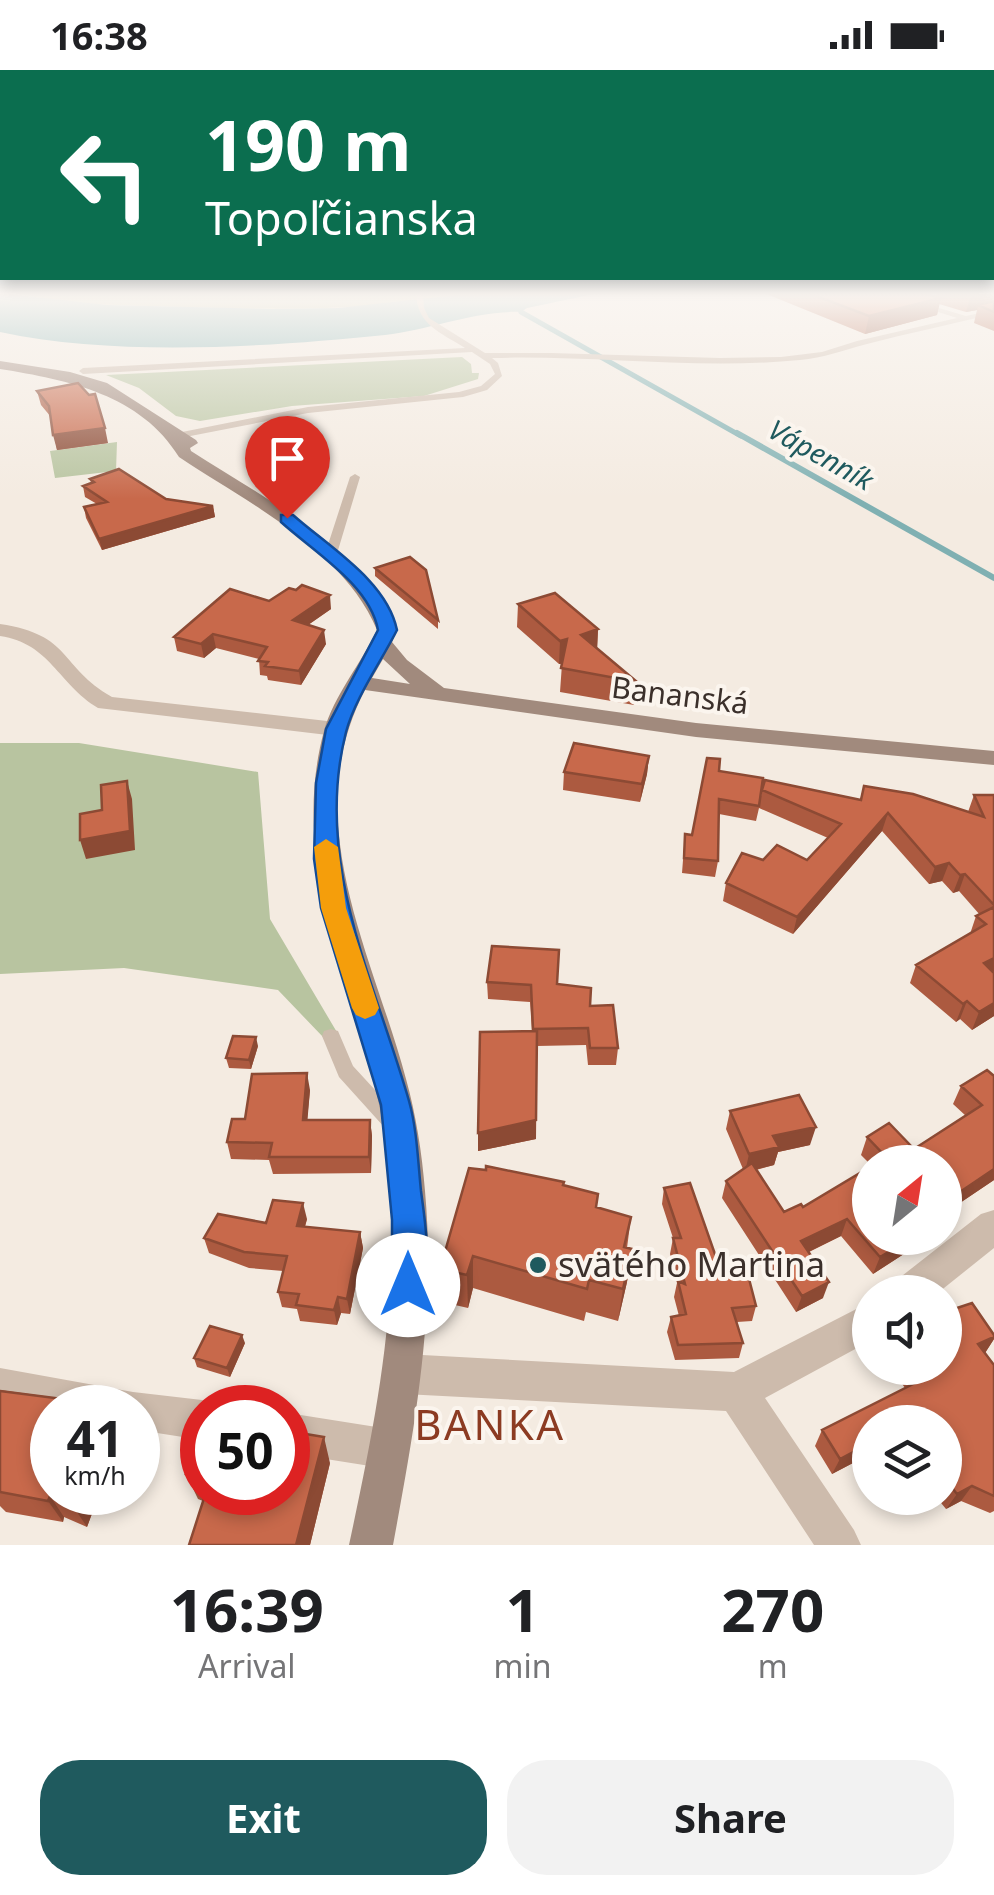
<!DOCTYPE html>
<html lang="en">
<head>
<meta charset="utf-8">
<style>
	:root { --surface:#fff; --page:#f2f2f2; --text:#202124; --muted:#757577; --accent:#1f5a5e }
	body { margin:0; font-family:"Noto Sans",sans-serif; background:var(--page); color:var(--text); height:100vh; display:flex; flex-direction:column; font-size:38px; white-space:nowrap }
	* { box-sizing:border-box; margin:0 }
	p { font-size:32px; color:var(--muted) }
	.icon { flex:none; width:55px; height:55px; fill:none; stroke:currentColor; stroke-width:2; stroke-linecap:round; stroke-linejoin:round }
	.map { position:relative; height:1475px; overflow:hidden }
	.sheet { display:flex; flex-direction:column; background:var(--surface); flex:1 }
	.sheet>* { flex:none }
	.guide { position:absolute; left:0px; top:0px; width:995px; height:210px; box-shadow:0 5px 15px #0003; background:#0b6e4f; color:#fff; overflow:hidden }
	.needle { width:65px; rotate:30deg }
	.tools { position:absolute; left:852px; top:1075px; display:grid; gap:20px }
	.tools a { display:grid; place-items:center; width:110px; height:110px; border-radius:50%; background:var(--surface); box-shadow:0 5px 15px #0003; font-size:50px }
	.speed { position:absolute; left:30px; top:1315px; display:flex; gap:20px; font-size:50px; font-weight:700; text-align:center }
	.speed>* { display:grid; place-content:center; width:130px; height:130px; border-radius:50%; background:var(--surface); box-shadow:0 5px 15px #0003; line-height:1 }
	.speed small { font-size:25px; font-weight:400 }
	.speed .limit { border:15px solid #d22; background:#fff; color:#111 }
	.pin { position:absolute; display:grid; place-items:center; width:85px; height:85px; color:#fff; margin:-102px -42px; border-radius:50% 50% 50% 0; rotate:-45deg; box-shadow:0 0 10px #0007 }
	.pin .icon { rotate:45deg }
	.me { position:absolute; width:110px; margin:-55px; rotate:0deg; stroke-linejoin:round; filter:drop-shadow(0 0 8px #0008) }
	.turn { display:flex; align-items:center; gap:35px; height:210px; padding:0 40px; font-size:45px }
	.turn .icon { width:130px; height:130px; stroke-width:2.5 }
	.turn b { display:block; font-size:70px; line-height:85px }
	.eta { display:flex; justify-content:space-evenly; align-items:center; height:170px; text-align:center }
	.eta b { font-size:60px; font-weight:700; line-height:70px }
	.button { display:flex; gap:20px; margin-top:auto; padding:20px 40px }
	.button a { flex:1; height:115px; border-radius:40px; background:var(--accent); color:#fff; font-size:40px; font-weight:700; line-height:115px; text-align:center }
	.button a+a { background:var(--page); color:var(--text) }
	.status { display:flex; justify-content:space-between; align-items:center; height:70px; padding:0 50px; background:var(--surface); direction:ltr }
	.status svg { height:28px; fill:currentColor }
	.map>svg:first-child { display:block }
</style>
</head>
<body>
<div class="status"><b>16:38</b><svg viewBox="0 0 49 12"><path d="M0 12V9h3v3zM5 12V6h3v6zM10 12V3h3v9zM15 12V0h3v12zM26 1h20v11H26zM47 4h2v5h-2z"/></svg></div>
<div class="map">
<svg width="994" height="1475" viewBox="0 0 994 1475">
	<rect width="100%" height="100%" fill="#f4ebe1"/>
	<path fill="#b8c4a0" d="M15 223H475C378 241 281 240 183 237 128 235 70 236 15 223Z
		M462 287 471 294 472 303H479L478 309 424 326 292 336 200 351 176 346 139 318 106 305Z
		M117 372 116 401 55 408 50 381Z
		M0 673H79L258 702 270 849 338 964 323 967 278 920 124 898 0 904Z"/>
	<path fill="#7fb0b2" d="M0 223 107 235 272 239 338 238 475 223H599L527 238 521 242C477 240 429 260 385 265 266 277 116 287 0 262Z"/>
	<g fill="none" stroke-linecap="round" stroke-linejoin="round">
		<path stroke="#7fb0b2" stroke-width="5" d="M521 242 741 366"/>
		<path stroke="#7fb0b2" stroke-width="6" d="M737 363 994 508"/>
		<path fill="#cdbbac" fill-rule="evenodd" d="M416 223H423L424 238 429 248 485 283H551L720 288 781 287 822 282 857 271 957 248 910 233 941 223H952L922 233 966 246 994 240V244C952 254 909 263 867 274 844 280 823 288 800 290 697 300 595 285 492 288L498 293 502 306 487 320 463 327 308 343 175 369 170 366 172 364 308 337 459 322 481 316 495 304 490 294 472 282 83 304 79 301 83 298 465 278C440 262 417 255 416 223Z
			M355 404 360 407 336 487 334 489H326L324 487 350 407Z
			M331 959 338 961 353 996 399 1046 402 1052 399 1058 392 1060 385 1058 339 1007 322 966 324 961Z"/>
		<path fill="#cdbbac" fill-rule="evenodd" d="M0 554C73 565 58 596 112 627L336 652 348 659 336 666 98 638C57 613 51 574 0 566Z
			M994 1140V1178L939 1222H893L898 1209 981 1144Z
			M870 1232V1271L765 1328 854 1460 861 1475H814L726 1341 404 1324 390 1318 384 1304 390 1290 404 1284 734 1302Z
			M0 1298 133 1322 202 1330 217 1338H202V1370L138 1360V1338H52V1346L0 1338Z
			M288 1343 389 1359 403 1365 409 1379 403 1393 389 1399 288 1383Z"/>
		<path fill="#a18a7d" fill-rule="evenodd" d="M0 291 70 302 107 313 196 370 198 373 190 378 191 381C265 429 361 476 397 560L392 572 407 590 444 618 696 653 994 681V695L696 667 365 620C297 750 372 882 406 1009 416 1045 422 1083 425 1121 436 1242 415 1356 393 1475H349C377 1344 401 1226 388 1091 374 944 283 812 324 661 334 625 361 594 377 560 344 480 248 433 179 387 141 325 69 310 0 299ZM383 589 410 614 372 608Z"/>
	</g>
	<path fill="#ac5a40" d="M764 223H931L927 224 936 227 937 223H994V261L974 253 977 240 966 242 939 234 937 245 865 264Z
		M37 321 108 373 57 380 51 347 41 335Z
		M90 409 166 429 213 436 215 447 102 480 86 448 84 437 97 434 85 427 83 416 91 413Z
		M375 498 438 550V559L375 506Z
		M269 531 331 539 308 555 326 574 301 615 268 610 267 606 260 605 259 589 216 578 204 588 177 581 174 567Z
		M518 534 598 559 597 578 637 612 634 635 560 622 562 594H559L517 557Z
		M649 686 647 704 640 732 563 720 564 702Z
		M719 701 761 726 765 710 860 730 864 716 968 742 974 725H994V901L993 902 994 946 972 960 960 949 956 952 910 913 916 895 970 864 976 846 980 845 959 821 953 823 942 811 929 814 882 761 793 864 723 831 726 813 763 790H807L828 768 759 738 756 751 719 744 718 791 715 807 682 803 685 764 692 765Z
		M487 912 557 914 590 936 618 978 616 995H588L586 975 537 976 536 1069 478 1081V1063L532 961 530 932 488 929Z
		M258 976 251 999 229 998 226 988Z
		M987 1000 994 1110 945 1143V1092H870V1094L861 1085 867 1067 914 1079 966 1046 953 1034 961 1016Z
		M310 1020 307 1050H370L372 1066 371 1103 273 1104 269 1090 231 1089 227 1072 245 1049Z
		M730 1041 810 1075 778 1082 774 1095 756 1100 784 1142 803 1137 870 1097V1168H916L910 1180 873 1204 841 1166 809 1182 823 1228 796 1242 722 1128 726 1111 743 1099 726 1059Z
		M563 1115 596 1137 631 1147 627 1178 632 1179 627 1212 618 1251 586 1242 584 1251 473 1218 468 1238 442 1232 440 1199Z
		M664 1118 723 1207 756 1236 752 1251 737 1252 743 1273 739 1288 675 1290 667 1262 671 1247 679 1246 674 1227 677 1213 670 1184 673 1168 662 1134Z
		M307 1149 305 1157 360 1162 363 1178 350 1244 341 1243 337 1255 300 1251 297 1239 282 1237 278 1222 283 1201 249 1198 209 1183 204 1168 266 1153Z
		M994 1265V1269L985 1283 994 1295V1441L990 1443 961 1431 946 1439 937 1428H945V1352H870V1384L832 1404 815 1376 822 1360 905 1318 891 1298H945Z
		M245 1273 230 1307 197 1297 194 1288Z
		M0 1320 110 1335 112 1338H52V1422H100L87 1457 64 1447 63 1452 6 1442 0 1436Z
		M202 1358V1422H288L330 1393 310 1475H189L203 1431 198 1429 186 1404Z"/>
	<path fill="#8c4a34" d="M984 223H994V237L978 235 977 240 966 242 971 225Z
		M941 228 937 245 865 264 869 246Z
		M105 358 108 373 57 380 53 365Z
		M213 436 215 447 102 480 99 469Z
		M330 525 331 539 295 564 293 550Z
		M598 559 597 582 581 565Z
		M324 560 326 574 301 615 299 601Z
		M213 564 216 578 204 588 201 574Z
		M567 569 566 592 559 594 560 571Z
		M649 686 647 704 640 732 642 714Z
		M127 711 132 729 135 780 86 789 80 770Z
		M888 743 882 761 793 864 797 847Z
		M949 793 942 811 929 814 935 797Z
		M965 804 959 821 953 823 960 805Z
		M994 888V901L976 911 984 893Z
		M967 931 960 949 956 952 963 934Z
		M994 933V946L972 960 979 942Z
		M256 967 258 976 251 999 249 990Z
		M307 1003 310 1020 306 1067 303 1050Z
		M370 1050 372 1066 371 1103 369 1087Z
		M536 1050V1069L478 1081V1063Z
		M816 1057 810 1075 778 1082 774 1095 745 1102 749 1084 773 1066Z
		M994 1098V1110L945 1143 954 1126Z
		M303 1133 307 1149 300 1172 297 1156Z
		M847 1149 841 1166 796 1188 801 1171Z
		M360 1162 363 1178 350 1244 347 1229Z
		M912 1168H916L910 1180 873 1204 880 1187Z
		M632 1179 627 1212 618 1251 623 1219Z
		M473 1186V1218L468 1238 467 1205Z
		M829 1212 823 1228 796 1242 802 1226Z
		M338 1227 341 1243 337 1255 334 1240Z
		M242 1265 245 1273 230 1307 227 1298Z
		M994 1267V1269L985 1283 978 1274Z
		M324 1367 330 1393 310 1475H296Z
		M870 1373V1384L832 1404 840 1389Z
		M972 1416 961 1431 946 1439 957 1424Z
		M78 1422H100L87 1457 73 1436Z
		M50 1426 64 1447 63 1452 48 1431Z"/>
	<path fill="#c8694b" stroke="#8c4a34" stroke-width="2.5" d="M808 223H923L941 228 869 246Z
		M994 231V242L978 235Z
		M78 313 89 325 95 324 105 358 53 365 49 336 37 321Z
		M119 399 166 429 213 436 99 469 84 437 107 432 83 416 94 412 90 409Z
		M410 487 426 500 438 550 375 498Z
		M302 515 330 525 293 550 324 560 299 601 265 596 268 592 258 591 267 577 213 564 201 574 174 567 230 519 269 531 289 518 296 520Z
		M555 523 598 559 581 565 637 612 561 598 567 569 560 571 518 534Z
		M574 673 649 686 642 714 564 702Z
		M707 688 720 689 719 701 763 708 759 736 719 729 718 791 684 788 685 764 692 765Z
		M765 710 861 730 864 716 913 724 984 747 974 725H994V835L965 804 960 805 949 793 935 797 888 743 797 847 726 813 742 783 763 790 777 775 807 790 841 754 762 720Z
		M127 711 130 761 80 770V744L102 740 101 715Z
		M994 837V888L984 893 994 903V933L979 942 967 931 963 934 916 895 986 854 976 846Z
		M492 876 559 880 557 914 591 918 590 936 613 935 618 978H590L588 958 533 959 531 915 487 912Z
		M537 961 536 1050 478 1063 480 962Z
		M233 966 256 967 249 990 226 988Z
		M987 1000 994 1006V1099L954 1126 945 1117V1092H877L886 1087 867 1067 889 1053 914 1079 982 1035 961 1016Z
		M307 1003 303 1050H370L369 1087H269L272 1073 227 1072 232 1049H245L252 1004Z
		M799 1025 816 1057 773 1066 779 1077 749 1084 730 1041Z
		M752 1093 784 1142 801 1134 803 1137 870 1097V1168H912L880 1187 847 1149 801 1171 829 1212 802 1226 726 1111Z
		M486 1096 564 1112 563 1115 598 1124 596 1137 631 1147 624 1177 632 1179 623 1219 589 1210 587 1219 473 1186 467 1205 440 1199 469 1098 486 1100Z
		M690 1113 723 1207 748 1205 756 1236 732 1238 743 1273 678 1275 671 1247 686 1244 678 1211 685 1214 673 1168H681L664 1118Z
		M273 1130 303 1133 297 1156 360 1162 347 1229 338 1227 334 1240 296 1235 299 1224 278 1222 287 1186 244 1182 204 1168 218 1144 266 1153Z
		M972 1233 994 1265V1267L978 1274 994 1295V1426L972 1416 957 1424 945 1409V1352H870V1373L840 1389 822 1360 919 1311 911 1298H945V1242Z
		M210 1256 242 1265 227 1298 194 1288Z
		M0 1321 110 1335V1338H52V1422H78L73 1436 50 1426 48 1431 0 1422Z
		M202 1358V1408L186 1404Z
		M288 1361 324 1367 296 1475H189L206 1422H288Z"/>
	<linearGradient id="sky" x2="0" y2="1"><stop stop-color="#7eb2d2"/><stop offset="0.52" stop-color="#faf6f2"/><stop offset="1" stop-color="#faf6f2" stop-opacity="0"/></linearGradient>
	<rect width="994" height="429" fill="url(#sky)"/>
	<path fill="#1a73e8" stroke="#114b97" stroke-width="2.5" d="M281 445H293C329 477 387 511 397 560 381 592 355 628 346 662 313 792 374 909 409 1031 417 1059 418 1092 421 1121 425 1152 433 1197 420 1226L408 1231 397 1226 392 1215V1150L381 1035 321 838 314 789 316 713 326 659 378 560C370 515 314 482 281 452Z"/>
	<path fill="#f59e0b" d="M326 769 338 777 346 838 379 938 375 945 365 949 356 945 352 938 321 838 314 777Z"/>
	<circle fill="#1f5a5e" stroke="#fbf5ee" stroke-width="4" cx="538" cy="1195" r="10"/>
	<g text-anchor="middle" stroke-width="8" stroke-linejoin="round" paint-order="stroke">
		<g font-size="28" font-style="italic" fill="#1f5a5e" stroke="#fbf5ee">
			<text transform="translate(821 385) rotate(29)" y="10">Vápenník</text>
		</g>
		<g font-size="30" fill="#3b302b" stroke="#fbf5ee">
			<text transform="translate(680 626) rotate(7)" y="10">Bananská</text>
		</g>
		<g font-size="35" fill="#3b302b" stroke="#fbf5ee" text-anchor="start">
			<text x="558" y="1207">svätého Martina</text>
		</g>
		<g font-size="42" letter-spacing="2.5" fill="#8c3b22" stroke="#fbf5ee">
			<text x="490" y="1370">BANKA</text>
		</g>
	</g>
</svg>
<div class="tools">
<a><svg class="needle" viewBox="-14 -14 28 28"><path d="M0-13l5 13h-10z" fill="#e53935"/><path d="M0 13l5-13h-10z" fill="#757577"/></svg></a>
<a><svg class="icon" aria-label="sound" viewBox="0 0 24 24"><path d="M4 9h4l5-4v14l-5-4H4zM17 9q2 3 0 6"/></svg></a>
<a><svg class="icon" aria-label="layers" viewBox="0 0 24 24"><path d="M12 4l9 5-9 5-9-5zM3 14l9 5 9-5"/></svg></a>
</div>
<div class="speed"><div>41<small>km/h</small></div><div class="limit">50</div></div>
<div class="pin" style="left:287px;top:448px;background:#d93025"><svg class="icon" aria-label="arrive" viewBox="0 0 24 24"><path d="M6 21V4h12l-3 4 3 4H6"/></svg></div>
<svg class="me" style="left:408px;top:1215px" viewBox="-20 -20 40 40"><circle r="19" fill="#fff"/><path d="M0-13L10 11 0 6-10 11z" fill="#1a73e8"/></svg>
<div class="guide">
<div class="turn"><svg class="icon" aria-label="left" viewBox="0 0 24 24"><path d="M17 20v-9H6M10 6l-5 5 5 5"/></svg><div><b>190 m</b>Topoľčianska</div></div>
</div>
</div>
<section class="sheet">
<div class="eta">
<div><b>16:39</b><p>Arrival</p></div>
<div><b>1</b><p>min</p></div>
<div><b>270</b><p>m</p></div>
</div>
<div class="button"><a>Exit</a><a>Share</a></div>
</section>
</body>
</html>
